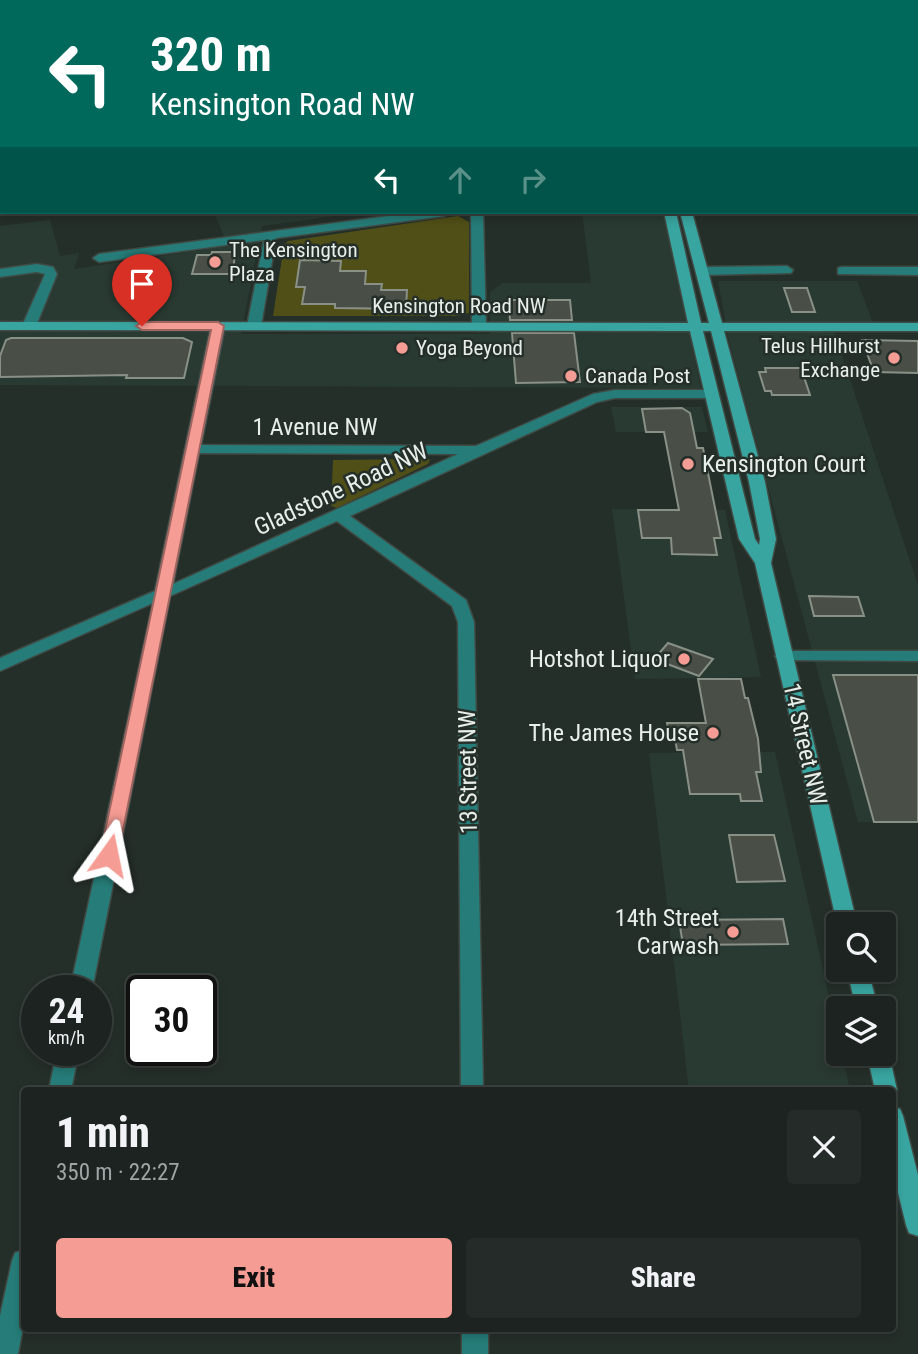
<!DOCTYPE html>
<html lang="en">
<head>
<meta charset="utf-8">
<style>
	:root { --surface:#1c2320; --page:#252b29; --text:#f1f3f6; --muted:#a0a4a5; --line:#3a403e; --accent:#f59c94 }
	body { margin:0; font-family:"Roboto Condensed",sans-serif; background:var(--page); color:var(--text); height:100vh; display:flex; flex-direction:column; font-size:26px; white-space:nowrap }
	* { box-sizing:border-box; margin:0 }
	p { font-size:23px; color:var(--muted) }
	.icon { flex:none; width:38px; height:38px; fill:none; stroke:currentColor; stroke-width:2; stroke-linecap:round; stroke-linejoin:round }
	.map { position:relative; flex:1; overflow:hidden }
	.side { position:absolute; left:21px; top:1087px; width:875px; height:245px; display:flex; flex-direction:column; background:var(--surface); border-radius:7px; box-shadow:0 4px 10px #0003,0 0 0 2px var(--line) }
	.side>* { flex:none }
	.guide { position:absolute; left:0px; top:0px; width:919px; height:214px; box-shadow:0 4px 10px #0003,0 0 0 2px var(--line); background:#00695c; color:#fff; overflow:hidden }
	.fabs { position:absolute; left:826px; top:912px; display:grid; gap:14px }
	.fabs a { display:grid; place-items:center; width:70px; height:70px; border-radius:7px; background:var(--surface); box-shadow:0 4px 10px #0003,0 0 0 2px var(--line); font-size:35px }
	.speed { position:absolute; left:21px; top:975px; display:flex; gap:14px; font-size:35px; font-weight:700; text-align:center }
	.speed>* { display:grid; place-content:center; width:91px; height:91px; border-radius:50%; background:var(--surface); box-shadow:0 4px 10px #0003,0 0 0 2px var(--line); line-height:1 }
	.speed small { font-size:18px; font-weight:400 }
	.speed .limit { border:4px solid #111; border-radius:10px; background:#fff; color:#111 }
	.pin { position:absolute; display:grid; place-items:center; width:60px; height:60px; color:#fff; margin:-72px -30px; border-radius:50% 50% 50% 0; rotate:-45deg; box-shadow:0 0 7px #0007 }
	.pin .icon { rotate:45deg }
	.me { position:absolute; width:77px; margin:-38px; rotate:12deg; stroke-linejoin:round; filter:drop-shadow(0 0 5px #0008) }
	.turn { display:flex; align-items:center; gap:24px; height:147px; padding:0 35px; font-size:32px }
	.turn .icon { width:91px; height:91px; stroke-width:2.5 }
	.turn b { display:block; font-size:49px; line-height:60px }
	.lanes { display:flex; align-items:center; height:66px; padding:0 35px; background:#0003; justify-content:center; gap:35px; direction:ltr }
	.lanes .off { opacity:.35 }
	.round { display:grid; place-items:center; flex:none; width:74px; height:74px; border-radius:7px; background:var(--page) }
	.overview { display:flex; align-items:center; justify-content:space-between; height:119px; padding:0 35px }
	h1 { font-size:42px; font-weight:800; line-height:52px }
	.primary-button { display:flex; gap:14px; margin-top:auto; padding:14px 35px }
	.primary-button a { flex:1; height:80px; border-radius:7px; background:var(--accent); color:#111; font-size:28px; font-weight:800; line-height:80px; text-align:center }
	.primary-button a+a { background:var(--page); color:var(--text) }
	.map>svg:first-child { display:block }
</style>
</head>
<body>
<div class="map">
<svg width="918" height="1354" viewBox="0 0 918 1354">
	<rect width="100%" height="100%" fill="#252f2a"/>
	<path fill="#293a32" d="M214 212H341L343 215 262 226 241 334H490V292L502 283H591L582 212H663L701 388 0 385V226L50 220 60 256 79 253 74 269 228 246Z
		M718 281H857L875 328H833L918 585V822H858L729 341Z
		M611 407H702L708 432H616Z
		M612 509 725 510 761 677 635 679Z
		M775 752 838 1038V1054H842L850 1090H689L649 753Z"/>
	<path fill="#504f17" d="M518 0H918V17L917 2H505Z
		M458 216 469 222V313L457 316H273L284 245 288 241Z
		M333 460 428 459 430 460 428 464 337 508 331 506Z"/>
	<path fill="#195d6e" d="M102 0H506L93 2Z"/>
	<path fill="#494f47" stroke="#899086" stroke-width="2" d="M212 252H235L233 274H192L197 255H211Z
		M300 260 341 261 340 271H366L365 284H382L381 290H407L406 309 335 308V304H302L305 287H296Z
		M784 288H807L815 312H792Z
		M508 300H570L572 320H510Z
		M512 333H574L580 382 516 383Z
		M11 338H183L192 342 184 378H126L127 375 0 377V356L6 340Z
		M862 340 918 341V373L874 372Z
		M765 368H801L810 395H772L771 391H765L759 372H766Z
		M682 408 690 413 697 448H703L721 538H714L717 555 672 554 671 538H642L638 510H679L664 432H646L642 409Z
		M809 596 858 597 864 616H814Z
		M668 643 713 659 699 676 654 659Z
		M833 675H918V822H874Z
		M698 679H741L745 698H748L758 739 761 772H756L762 801H741L740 794H690L683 750H677L675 739H670L667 723H706Z
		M729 835H774L785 881 737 882Z
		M783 919 788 944 683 945 679 920Z"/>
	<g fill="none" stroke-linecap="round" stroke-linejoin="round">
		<defs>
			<path id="street" d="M917 34H918V40H917Z
				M917 101H918V107H917Z
				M917 183H918V189H917Z
				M419 212H450L444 216 276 238 261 326 254 330 247 326 264 240 99 262 93 258 99 254Z
				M471 212H483L486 327 479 331 472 327Z
				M37 264 53 267 57 274 36 326 29 330 22 326 45 274 37 272 0 277V269Z
				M787 266 793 270 791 273 703 275 697 271 703 267Z
				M842 267H918V275L838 274V268Z
				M218 322 225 326 201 445 476 446 593 394 615 390H709L716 394 709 398H615L597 402 350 516 466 600 474 622 483 1090H461L458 622 452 606 337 521 170 596 92 990H70L153 603 0 671V658L155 591 211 326ZM199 453 458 454 173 584Z
				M784 651H918V661L778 660 775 656Z
				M57 1050H79L71 1090H49Z
				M24 1250V1321L18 1354H0V1316L12 1261 15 1253Z
				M462 1328H488V1354H462Z"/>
			<path id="secondary" d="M624 0H634V2H624Z
				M917 21H918V27H917Z
				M0 178H2V184H0Z
				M664 212H676L701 323H709L680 212H692L722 323H918V331H724L765 482 776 539 771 563 857 924H838V927L837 924 755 563 739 539 690 331 0 330V322L688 323ZM703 331H711L749 482 760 539 759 545 755 539Z
				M847 970H868L878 1008H856Z
				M884 1047 889 1054 897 1090 892 1097V1090H875L867 1054H884Z
				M892 1107 900 1109 903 1116 918 1175V1236L909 1233 906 1225 892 1168Z"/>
		</defs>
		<use href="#street" stroke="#404a45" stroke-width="3"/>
		<use href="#secondary" stroke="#404a45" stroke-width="3"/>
		<use href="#street" fill="#267c78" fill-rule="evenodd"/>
		<use href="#secondary" fill="#39a5a0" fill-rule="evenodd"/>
	</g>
	<path fill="#f59c94" stroke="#9f6560" stroke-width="2" d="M218 322 224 326 118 855 115 859H103L100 855 211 330H142L136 326 142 322Z"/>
	<g fill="#f59c94" stroke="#252f2a" stroke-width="2.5">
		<circle cx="215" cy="262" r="7"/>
		<circle cx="402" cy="348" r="7"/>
		<circle cx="894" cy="358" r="7"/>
		<circle cx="571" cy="376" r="7"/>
		<circle cx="688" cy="464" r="7"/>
		<circle cx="684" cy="659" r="7"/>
		<circle cx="713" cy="733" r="7"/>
		<circle cx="733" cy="932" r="7"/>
	</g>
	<g text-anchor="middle" stroke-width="5" stroke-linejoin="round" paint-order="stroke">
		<g font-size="21" fill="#e8eeea" stroke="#252f2a" text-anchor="start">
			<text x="229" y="257">The Kensington<tspan x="229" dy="24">Plaza</tspan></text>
			<text x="880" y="353" text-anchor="end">Telus Hillhurst<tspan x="880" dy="24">Exchange</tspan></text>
			<text x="416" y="355">Yoga Beyond</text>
			<text x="585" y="383">Canada Post</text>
		</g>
		<g font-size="21" fill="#e8eeea" stroke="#252f2a">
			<text x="459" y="313">Kensington Road NW</text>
		</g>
		<g font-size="24" fill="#e8eeea" stroke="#252f2a">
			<text x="315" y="435">1 Avenue NW</text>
			<text transform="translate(341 489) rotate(-25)" y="8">Gladstone Road NW</text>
			<text transform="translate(805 744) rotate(77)" y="8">14 Street NW</text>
			<text transform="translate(468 772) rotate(-91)" y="8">13 Street NW</text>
		</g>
		<g font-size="24" fill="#e8eeea" stroke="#252f2a" text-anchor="end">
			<text x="702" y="472" text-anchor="start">Kensington Court</text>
			<text x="670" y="667">Hotshot Liquor</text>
			<text x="699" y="741">The James House</text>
			<text x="719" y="926">14th Street<tspan x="719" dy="28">Carwash</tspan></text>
		</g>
	</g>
</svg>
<div class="fabs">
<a><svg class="icon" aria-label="search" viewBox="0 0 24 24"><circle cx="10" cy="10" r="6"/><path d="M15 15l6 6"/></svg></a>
<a><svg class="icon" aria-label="layers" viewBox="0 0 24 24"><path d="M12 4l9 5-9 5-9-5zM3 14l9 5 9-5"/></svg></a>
</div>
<div class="speed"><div>24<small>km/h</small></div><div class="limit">30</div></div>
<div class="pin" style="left:142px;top:326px;background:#d93025"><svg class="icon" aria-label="arrive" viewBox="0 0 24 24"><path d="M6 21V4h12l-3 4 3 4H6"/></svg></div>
<svg class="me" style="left:109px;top:855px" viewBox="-20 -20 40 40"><path d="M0-17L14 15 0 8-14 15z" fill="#f59c94" stroke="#fff" stroke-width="4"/></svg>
<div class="guide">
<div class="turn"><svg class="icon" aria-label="left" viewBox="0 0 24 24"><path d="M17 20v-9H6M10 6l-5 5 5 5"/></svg><div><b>320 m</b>Kensington Road NW</div></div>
<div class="lanes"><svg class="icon" aria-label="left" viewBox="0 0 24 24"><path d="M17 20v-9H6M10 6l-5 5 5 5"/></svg><svg class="icon off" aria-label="ahead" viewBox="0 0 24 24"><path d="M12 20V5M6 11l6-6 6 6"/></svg><svg class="icon off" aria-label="right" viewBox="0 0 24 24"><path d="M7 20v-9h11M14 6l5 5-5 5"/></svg></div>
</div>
<section class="side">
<div class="overview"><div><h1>1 min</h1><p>350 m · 22:27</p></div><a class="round"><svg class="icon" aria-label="close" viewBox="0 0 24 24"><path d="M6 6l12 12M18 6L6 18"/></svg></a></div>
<div class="primary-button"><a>Exit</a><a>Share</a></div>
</section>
</div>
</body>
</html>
